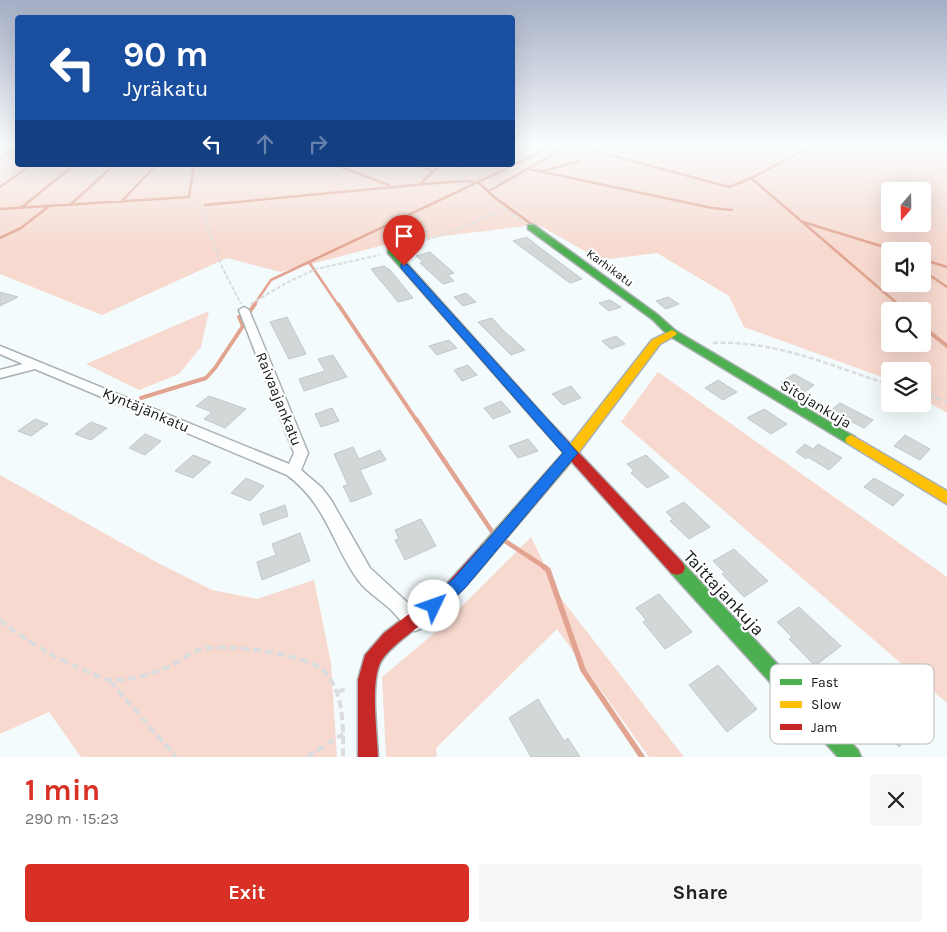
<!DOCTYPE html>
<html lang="en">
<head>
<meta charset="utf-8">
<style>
	:root { --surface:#fff; --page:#f6f6f6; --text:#202124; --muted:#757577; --accent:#d93025 }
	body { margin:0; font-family:Karla,sans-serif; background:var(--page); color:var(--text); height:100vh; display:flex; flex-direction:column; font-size:19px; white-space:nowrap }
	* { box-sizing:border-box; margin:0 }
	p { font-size:16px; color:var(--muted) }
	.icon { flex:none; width:28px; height:28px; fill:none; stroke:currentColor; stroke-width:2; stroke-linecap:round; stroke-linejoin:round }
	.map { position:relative; height:757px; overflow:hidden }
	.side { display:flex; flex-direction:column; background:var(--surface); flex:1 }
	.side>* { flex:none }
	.banner { position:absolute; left:15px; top:15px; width:500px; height:152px; border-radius:5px; box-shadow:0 5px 20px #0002; background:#1a4fa0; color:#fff; overflow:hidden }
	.needle { width:32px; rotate:200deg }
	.buttons { position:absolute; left:881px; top:182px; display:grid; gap:10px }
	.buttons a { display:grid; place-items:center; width:50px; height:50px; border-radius:5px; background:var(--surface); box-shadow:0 5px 20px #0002; font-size:25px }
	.pin { position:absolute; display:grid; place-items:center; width:42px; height:42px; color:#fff; margin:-51px -21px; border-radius:50% 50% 50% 0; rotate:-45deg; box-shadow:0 0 5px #0007 }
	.pin .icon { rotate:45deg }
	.me { position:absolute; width:55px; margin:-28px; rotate:48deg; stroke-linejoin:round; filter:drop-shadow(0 0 4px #0008) }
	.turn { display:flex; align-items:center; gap:18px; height:105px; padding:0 25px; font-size:22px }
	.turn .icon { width:65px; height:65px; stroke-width:2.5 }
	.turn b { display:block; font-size:35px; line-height:42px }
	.lanes { display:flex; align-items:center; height:48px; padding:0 25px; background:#0003; justify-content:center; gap:25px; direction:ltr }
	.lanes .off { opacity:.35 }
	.round { display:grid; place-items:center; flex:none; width:52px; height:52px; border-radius:5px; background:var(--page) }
	.head { display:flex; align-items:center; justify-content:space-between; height:85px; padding:0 25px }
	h1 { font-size:30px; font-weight:700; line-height:38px; color:var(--accent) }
	.primary-button { display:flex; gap:10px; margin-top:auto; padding:10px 25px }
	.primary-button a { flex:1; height:58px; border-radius:5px; background:var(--accent); color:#fff; font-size:20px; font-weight:700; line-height:58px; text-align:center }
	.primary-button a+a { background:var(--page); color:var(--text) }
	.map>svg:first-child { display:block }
</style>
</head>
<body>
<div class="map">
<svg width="947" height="757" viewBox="0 0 947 757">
	<rect width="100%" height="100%" fill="#f4fbfc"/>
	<path fill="#f7d9cf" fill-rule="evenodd" d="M0 145H17L18 165H512L513 145H947V413L923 399 922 371H890V380L744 327 729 296 657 253 601 260 542 227 526 226 395 242 281 272 227 258 102 315 0 274ZM890 191H922V224H890ZM890 251H922V284H890ZM890 311H922V344H890Z
		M209 311 201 347 179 374 139 390 86 364Z
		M658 372 947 577V703L621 422Z
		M0 475 156 562 212 590 257 599 314 580 331 663 337 757H81L49 712 0 734Z
		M531 537 560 597 684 757H649L557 629 436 748 437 757H386L382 677 438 630Z"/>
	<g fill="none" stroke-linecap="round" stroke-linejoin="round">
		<path stroke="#e2a490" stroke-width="2.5" d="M573 145 729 187 751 178 815 145
			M939 145 947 146
			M0 158 18 147
			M335 165 389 185
			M415 165 433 171
			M529 169 712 208 732 210
			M543 171 580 161
			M751 178 899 305
			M478 182 494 197 534 226
			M421 183 440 165
			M0 187 31 165
			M489 191 569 145
			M121 202 156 165
			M70 205 114 165
			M205 205 436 183 469 181 474 183
			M21 208 74 165
			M0 209 189 197 194 165
			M803 222 897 251
			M0 238 21 228 48 207
			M922 259 947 267
			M309 262 338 305
			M922 270 947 287
			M254 305 271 280 556 145"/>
		<path stroke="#e2a490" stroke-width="4" d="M338 304 417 421
			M897 304 905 311
			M922 326 947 346
			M141 398 206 378 215 368 243 326 239 317 250 311 255 304"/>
		<path stroke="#e2a490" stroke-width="4.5" d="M416 419 493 533
			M505 541 546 568"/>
		<path stroke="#e2a490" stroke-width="5.5" d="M544 567 548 570 583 670 642 757"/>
	</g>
	<path fill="#d2d8d8" stroke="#c2c8c9" d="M527 237 539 247 582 279 570 283 513 241Z
		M430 252 454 273 448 275 454 281 443 284 420 263 423 262 416 256Z
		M384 266 390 270 413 298 398 302 371 269Z
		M0 292 18 297 0 306Z
		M466 293 476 302 463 306 454 297Z
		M668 297 679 304 666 309 656 301Z
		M610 300 621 307 609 311 599 303Z
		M287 317 306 354 289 359 270 322Z
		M492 318 504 331 525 350 511 355 478 322Z
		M616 336 625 344 611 349 602 341Z
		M449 340 457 348 437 355 429 346Z
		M333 355 347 377 304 391 299 379 325 371 318 359Z
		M468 365 477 375 462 381 454 370Z
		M794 374 814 385 802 394 781 382Z
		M718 380 737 392 723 400 705 388Z
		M571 386 581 398 563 405 552 394Z
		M209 396 246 409 225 428 204 419 212 412 196 406Z
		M501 401 511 412 493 419 484 408Z
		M840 403 873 420 864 428 830 411Z
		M332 408 339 421 321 427 315 414Z
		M764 409 787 424 771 434 747 418Z
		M35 419 48 424 31 436 18 431Z
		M91 422 107 428 91 440 75 434Z
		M145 434 161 441 145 455 129 448Z
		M905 435 930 449 920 460 894 446Z
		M528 439 538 451 518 458 509 446Z
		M805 444 813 449 818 444 842 458 829 470 808 457 806 459 796 452Z
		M353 447 359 459 380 450 386 460 360 470 372 494 351 502 343 486 348 485 334 454Z
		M193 455 211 462 193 478 175 471Z
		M646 455 669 477 647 488 631 473 634 471 627 464Z
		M246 478 264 486 250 501 231 493Z
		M874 478 904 495 893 506 864 487Z
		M684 502 710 527 689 539 670 521 673 519 666 512Z
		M285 505 288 516 263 525 260 514Z
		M421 519 436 546 405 560 395 540 399 539 395 530Z
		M300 533 310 561 262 580 257 562 276 555 272 544Z
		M734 549 768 581 744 597 722 574 725 573 713 561Z
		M659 594 692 632 665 649 643 622 646 620 636 608Z
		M799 607 841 646 815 666 789 639 792 637 777 622Z
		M718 665 757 709 727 732 689 685Z
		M872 677 922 725 899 747 866 713 868 712 851 694Z
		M538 699 564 741 568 738 580 757H531L509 718Z"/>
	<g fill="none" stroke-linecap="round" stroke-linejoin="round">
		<defs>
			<path id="street" d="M244 307 249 310 308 453 301 470 322 488 331 500 370 568 422 616 424 622 422 628 415 631C404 627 398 616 389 608 379 599 366 591 358 580 331 542 327 505 287 475L35 369 0 378V370L23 364 0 354V346L289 464 294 453 239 310Z"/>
			<path id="fast" d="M528 225H534L658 315 676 331 855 437 857 440 855 443H847L668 335 652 319 528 229Z
				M388 249H394L546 418 548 421 546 424H538L388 253Z
				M677 561 683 563 858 750 861 757H838L671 573 669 568 671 563Z"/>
			<path id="slow" d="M672 330 677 333 676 335 660 344 576 456 492 555 487 557 482 555 479 550 482 545 566 450 652 340Z
				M851 435 947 491V504L847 443 845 440 847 437Z"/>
			<path id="jam" d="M542 417 546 418 683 563 685 568 683 573 677 575 671 573 538 424 536 421 538 418Z
				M487 543 492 545 495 550 492 555C478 572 463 590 446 606 430 620 385 647 379 666 371 688 377 732 378 757H358V680L365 655 384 633 443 588 482 545Z"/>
		</defs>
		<use href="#street" stroke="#aab0b1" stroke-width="3"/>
		<use href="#fast" stroke="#aab0b1" stroke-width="3"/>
		<use href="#slow" stroke="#aab0b1" stroke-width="3"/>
		<use href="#jam" stroke="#aab0b1" stroke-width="3"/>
		<path stroke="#dadcdd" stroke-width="1" stroke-dasharray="3 1" stroke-linecap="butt" d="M512 147 523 145
			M467 165 452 173 457 179 471 185 514 215
			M197 173 194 189 204 215
			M490 215 504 209"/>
		<path stroke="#dadcdd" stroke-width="2" stroke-dasharray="4 2" stroke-linecap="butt" d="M203 214 222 267 241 304
			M512 214 523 222
			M404 247 460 229 493 214
			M251 304 286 283 316 269 380 255"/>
		<path stroke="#dadcdd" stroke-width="2.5" stroke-dasharray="5 2.5" stroke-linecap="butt" d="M713 343C775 340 832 366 890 385
			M922 394 947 401"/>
		<path stroke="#dadcdd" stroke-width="4" stroke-dasharray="8 4" stroke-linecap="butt" d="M0 620C27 642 59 660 91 673 97 675 104 679 109 680 126 682 156 673 172 665 180 661 189 654 198 650 222 642 310 654 326 673 345 697 343 728 343 757
			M110 681 176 757
			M337 692 347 689
			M307 757 343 734"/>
		<use href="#street" fill="#fdfeff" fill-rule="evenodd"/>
		<use href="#fast" fill="#4caf50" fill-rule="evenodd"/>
		<use href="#slow" fill="#ffc107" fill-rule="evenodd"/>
		<use href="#jam" fill="#c62828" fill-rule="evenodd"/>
	</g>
	<linearGradient id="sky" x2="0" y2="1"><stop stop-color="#a5aec5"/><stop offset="0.58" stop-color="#fafdfe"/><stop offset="1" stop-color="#fafdfe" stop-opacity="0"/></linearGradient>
	<rect width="947" height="251" fill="url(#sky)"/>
	<path fill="#1a73e8" stroke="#114b97" d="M404 263 407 264 578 453 465 588 440 611 434 614 429 611 426 606 429 600 454 578 563 453 401 268V264Z"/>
	<g text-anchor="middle" stroke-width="4.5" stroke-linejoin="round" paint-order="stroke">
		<g font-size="12" fill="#111717" stroke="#fff">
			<text transform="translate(610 268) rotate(36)" y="4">Karhikatu</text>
		</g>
		<g font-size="15" fill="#111717" stroke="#fff">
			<text transform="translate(279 399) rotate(68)" y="5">Raivaajankatu</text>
			<text transform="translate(816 404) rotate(31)" y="5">Sitojankuja</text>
			<text transform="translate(146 410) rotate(23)" y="5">Kyntäjänkatu</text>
		</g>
		<g font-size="18" fill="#111717" stroke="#fff">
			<text transform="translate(724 593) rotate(47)" y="6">Taittajankuja</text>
		</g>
	</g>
	<rect x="770" y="664" width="164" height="80" rx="8" fill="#fff" stroke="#b8b9b9" stroke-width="1"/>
	<rect x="780" y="679" width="22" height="6" fill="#4caf50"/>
	<rect x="780" y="701" width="22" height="7" fill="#ffc107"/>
	<rect x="780" y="724" width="22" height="6" fill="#c62828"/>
	<g font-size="14" fill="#111717">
		<text x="811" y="687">Fast</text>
		<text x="811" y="709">Slow</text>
		<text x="811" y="732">Jam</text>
	</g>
</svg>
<div class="buttons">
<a><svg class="needle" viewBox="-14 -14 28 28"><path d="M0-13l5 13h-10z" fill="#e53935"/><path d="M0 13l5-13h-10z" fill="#757577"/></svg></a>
<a><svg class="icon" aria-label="sound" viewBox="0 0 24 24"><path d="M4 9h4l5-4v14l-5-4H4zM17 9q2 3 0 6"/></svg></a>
<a><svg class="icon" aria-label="search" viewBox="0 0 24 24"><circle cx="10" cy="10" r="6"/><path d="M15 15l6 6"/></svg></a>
<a><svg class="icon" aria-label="layers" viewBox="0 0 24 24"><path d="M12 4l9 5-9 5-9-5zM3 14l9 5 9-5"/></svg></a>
</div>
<div class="pin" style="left:404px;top:266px;background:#d93025"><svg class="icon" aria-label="arrive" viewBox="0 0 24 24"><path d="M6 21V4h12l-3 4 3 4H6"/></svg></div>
<svg class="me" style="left:434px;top:606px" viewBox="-20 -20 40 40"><circle r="19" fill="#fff"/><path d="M0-13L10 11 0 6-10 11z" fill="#1a73e8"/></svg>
<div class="banner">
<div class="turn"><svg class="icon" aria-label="left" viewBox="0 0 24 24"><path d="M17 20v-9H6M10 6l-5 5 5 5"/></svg><div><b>90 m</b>Jyräkatu</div></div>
<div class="lanes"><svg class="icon" aria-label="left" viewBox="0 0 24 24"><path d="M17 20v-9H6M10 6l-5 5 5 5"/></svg><svg class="icon off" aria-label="ahead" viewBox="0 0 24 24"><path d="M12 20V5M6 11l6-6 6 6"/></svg><svg class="icon off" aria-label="right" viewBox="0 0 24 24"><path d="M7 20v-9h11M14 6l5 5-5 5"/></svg></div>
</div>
</div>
<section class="side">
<div class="head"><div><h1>1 min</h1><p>290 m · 15:23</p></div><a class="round"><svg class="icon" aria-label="close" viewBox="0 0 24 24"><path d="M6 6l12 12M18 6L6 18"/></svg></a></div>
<div class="primary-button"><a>Exit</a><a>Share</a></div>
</section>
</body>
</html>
